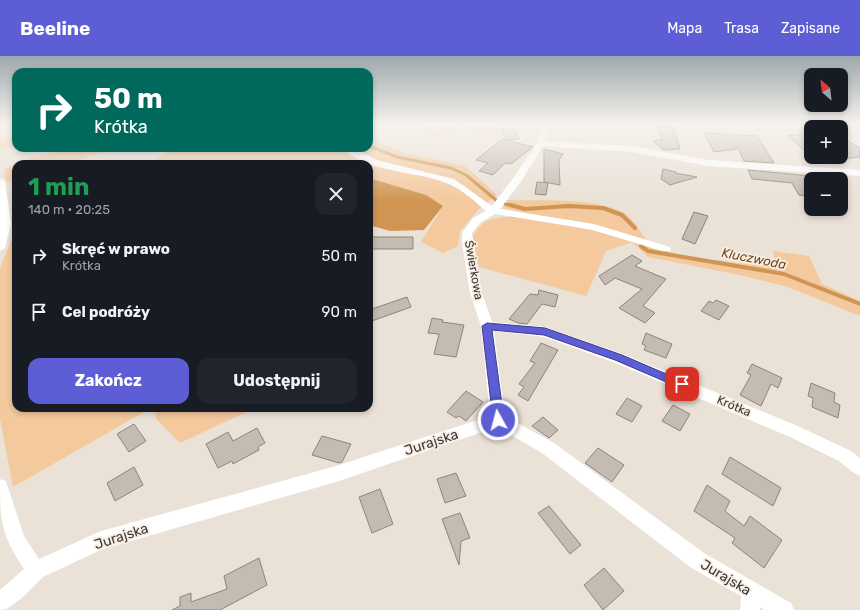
<!DOCTYPE html>
<html lang="pl">
<head>
<meta charset="utf-8">
<style>
	:root { --surface:#171b24; --page:#20242c; --text:#f1f3f6; --muted:#9ea1a6; --accent:#5d5ed6 }
	body { margin:0; font-family:Rubik,sans-serif; background:var(--page); color:var(--text); height:100vh; display:flex; flex-direction:column; font-size:15px; white-space:nowrap }
	* { box-sizing:border-box; margin:0 }
	p { font-size:13px; color:var(--muted) }
	.icon { flex:none; width:22px; height:22px; fill:none; stroke:currentColor; stroke-width:2; stroke-linecap:round; stroke-linejoin:round }
	.map { position:relative; flex:1; overflow:hidden }
	.side { position:absolute; left:12px; top:104px; width:361px; height:252px; display:flex; flex-direction:column; background:var(--surface); border-radius:12px; box-shadow:0 2px 6px #0003 }
	.side>* { flex:none }
	.guide { position:absolute; left:12px; top:12px; width:361px; height:84px; border-radius:12px; box-shadow:0 2px 6px #0003; background:#00695c; color:#fff; overflow:hidden }
	.needle { width:26px; rotate:332deg }
	.buttons { position:absolute; left:804px; top:12px; display:grid; gap:8px }
	.buttons a { display:grid; place-items:center; width:44px; height:44px; border-radius:8px; background:var(--surface); box-shadow:0 2px 6px #0003; font-size:20px }
	.pin { position:absolute; display:grid; place-items:center; width:34px; height:34px; color:#fff; margin:-17px; border-radius:8px; box-shadow:0 2px 6px #0006 }
	.me { position:absolute; width:44px; margin:-22px; rotate:353deg; stroke-linejoin:round; filter:drop-shadow(0 0 3px #0008) }
	.turn { display:flex; align-items:center; gap:14px; height:84px; padding:0 16px; font-size:18px }
	.turn .icon { width:52px; height:52px; stroke-width:2.5 }
	.turn b { display:block; font-size:28px; line-height:34px }
	.round { display:grid; place-items:center; flex:none; width:42px; height:42px; border-radius:12px; background:var(--page) }
	.summary { display:flex; align-items:center; justify-content:space-between; height:68px; padding:0 16px }
	h1 { font-size:24px; font-weight:700; line-height:30px; color:#1e9e55 }
	.primary-button { display:flex; gap:8px; margin-top:auto; padding:8px 16px }
	.primary-button a { flex:1; height:46px; border-radius:12px; background:var(--accent); color:#fff; font-size:16px; font-weight:700; line-height:46px; text-align:center }
	.primary-button a+a { background:var(--page); color:var(--text) }
	ul { padding:0; list-style:none }
	li { display:flex; align-items:center; gap:12px; height:56px; padding:0 16px }
	li div { flex:1 }
	li b { display:block; font-size:15px }
	li em { font-style:normal }
	header { display:flex; align-items:center; gap:24px; box-sizing:border-box; height:56px; padding:0 20px; background:var(--accent); color:#fff }
	header strong { font-size:19px }
	nav { display:flex; gap:22px; margin-inline-start:auto; font-size:14px }
	.map>svg:first-child { display:block }
</style>
</head>
<body>
<header>
<strong>Beeline</strong>
<nav><a>Mapa</a><a>Trasa</a><a>Zapisane</a></nav>
</header>
<div class="map">
<svg width="860" height="554" viewBox="0 0 860 554">
	<rect width="100%" height="100%" fill="#eae1d7"/>
	<path fill="#f3c99d" d="M421 68H493L503 82 457 70 438 82 428 79Z
		M16 79V90L0 94V83Z
		M369 83 404 97 465 110 497 139 479 153 460 175 458 190 443 197 421 186 443 150 425 139 369 122V108H149L174 92H369Z
		M67 92H118L65 108 16 109 15 107Z
		M16 109V123L6 126 4 113Z
		M508 144C537 145 606 141 628 160 635 166 641 176 646 184L503 152Z
		M514 160 570 168 683 200 777 212 773 195 809 200 822 228 860 245V260L788 231 740 219 648 201 632 186 606 195 586 240 479 211 472 182C483 161 492 163 514 160Z
		M16 184V352H151L13 431 0 363V212L11 185Z
		M155 352H255L180 387 156 363Z"/>
	<path fill="#d09552" d="M369 122 426 139 443 150 424 174 390 175 369 169Z"/>
	<g fill="none" stroke-linecap="round" stroke-linejoin="round">
		<path stroke="#d09552" stroke-width="3" d="M369 90 397 101 451 112 466 119 496 144
			M505 148 514 150
			M565 150H572"/>
		<path stroke="#d09552" stroke-width="4" d="M510 149 525 153 568 150 603 152 622 159 635 172
			M641 190 648 195 784 218 860 248"/>
	</g>
	<path fill="#c4bbb2" stroke="#8d857c" d="M658 70 673 71 680 93 664 94 653 85 662 84Z
		M514 72 519 83 507 84 500 73Z
		M704 77 757 80 774 107 744 105 737 90 736 93 714 96Z
		M787 79H811V100Z
		M841 81 860 92V101L841 103Z
		M502 83 533 91 511 108 505 107 493 119 479 115 488 107 476 104Z
		M544 93 563 98 559 104 560 129 544 126Z
		M663 113 676 116 675 117 697 121 670 129 661 123Z
		M748 114 811 120V140L799 139 792 127 752 123Z
		M537 126 548 127 546 139 535 138Z
		M694 156 708 160 695 188 682 183Z
		M369 181H413V193H369Z
		M632 199 642 205 635 210 666 223 643 250 655 257 645 267 619 252 642 233 615 222 605 229 599 220Z
		M539 234 558 239 555 251 542 248 527 268 518 267 509 263 530 238 538 239Z
		M407 241 411 251 369 266V254Z
		M716 244 729 250 719 264 701 255 709 245 713 247Z
		M432 262 443 264 442 266 464 269 456 301 434 298 439 278 428 277Z
		M646 277 672 288 666 302 644 294 646 290 642 288Z
		M541 287 558 294 528 345 518 339 524 331 519 328 535 307 530 305Z
		M752 308 782 322 778 332 771 328 761 350 740 339 751 319 747 317Z
		M811 327 835 337 834 346 840 349 838 362 812 351 813 342 808 340Z
		M466 335 483 346 466 365 459 360 456 362 447 356Z
		M627 342 642 350 632 366 616 358Z
		M673 349 690 358 680 375 662 365Z
		M543 361 558 374 549 382 532 370Z
		M134 368 146 385 129 396 117 378Z
		M257 372 265 387 258 391 259 394 233 408 232 405 218 412 206 388 228 376 233 385Z
		M322 380 351 388 342 406 339 407 312 399Z
		M598 392 624 409 612 426 585 407Z
		M730 401 781 432 773 450 722 418Z
		M134 411 143 429 115 445 107 427Z
		M456 417 466 440 445 447 437 423Z
		M707 429 730 445 725 455 744 470 750 460 782 484 764 512 732 487 735 482 694 455Z
		M380 433 393 468 372 477 359 441Z
		M549 450 581 489 570 498 538 457Z
		M460 457 470 482 461 485 459 509 442 463Z
		M259 502 267 529 220 554H172L180 550V541L191 537V546L227 533 224 520Z
		M604 512 624 535 603 554 584 529Z"/>
	<g fill="none" stroke-linecap="round" stroke-linejoin="round">
		<path fill="#fff" fill-rule="evenodd" d="M542 68H550L546 85 632 90 709 104 860 114V120L709 110 632 96 543 90 520 127 500 153 594 168 670 191 671 193 670 195H662L593 174 495 158 481 166 472 177 482 237 492 266 545 271 623 298 800 371 851 395 860 402V420L854 417 839 405 790 381 613 306 544 281 494 275 505 360 554 387 704 497 791 547 794 554H765L760 551V554H740L741 540 690 511 542 397 497 371 336 426 103 493 43 521 23 541 7 553 0 554V534L24 513C0 477 0 464 0 423L6 425 24 480 39 503 101 475 336 410 490 360 481 270 470 237 462 186V177L473 162 486 155C474 145 461 132 446 127 417 115 363 116 343 92H353L377 104 454 123 492 150 511 125 537 87Z
			M0 122 5 125 11 168 5 192 0 195Z"/>
	</g>
	<linearGradient id="sky" x2="0" y2="1"><stop stop-color="#9ea8ac"/><stop offset="0.47" stop-color="#f6f2ed"/><stop offset="1" stop-color="#f6f2ed" stop-opacity="0"/></linearGradient>
	<rect width="860" height="145" fill="url(#sky)"/>
	<path fill="#5d5ed6" stroke="#3c3d8b" d="M487 267 545 272 622 299 685 326 687 328 682 332 678 331 615 304 544 279 492 274 504 364 502 367H495L493 364 482 270Z"/>
	<g text-anchor="middle" stroke-width="3.5" stroke-linejoin="round" paint-order="stroke">
		<g font-size="12" fill="#3d3935" stroke="#f8eee4">
			<text transform="translate(474 214) rotate(80)" y="4">Świerkowa</text>
			<text transform="translate(734 350) rotate(23)" y="4">Krótka</text>
		</g>
		<g font-size="13" font-style="italic" fill="#714917" stroke="#f8eee4">
			<text transform="translate(754 202) rotate(11)" y="5">Kluczwoda</text>
		</g>
		<g font-size="14" fill="#3d3935" stroke="#f8eee4">
			<text transform="translate(431 386) rotate(-18)" y="5">Jurajska</text>
			<text transform="translate(121 480) rotate(-18)" y="5">Jurajska</text>
			<text transform="translate(726 521) rotate(31)" y="5">Jurajska</text>
		</g>
	</g>
</svg>
<div class="buttons">
<a><svg class="needle" viewBox="-14 -14 28 28"><path d="M0-13l5 13h-10z" fill="#e53935"/><path d="M0 13l5-13h-10z" fill="#9ea1a6"/></svg></a>
<a>+</a>
<a>−</a>
</div>
<div class="pin" style="left:682px;top:328px;background:#d93025"><svg class="icon" aria-label="arrive" viewBox="0 0 24 24"><path d="M6 21V4h12l-3 4 3 4H6"/></svg></div>
<svg class="me" style="left:498px;top:364px" viewBox="-20 -20 40 40"><circle r="17" fill="#5d5ed6" stroke="#fff" stroke-width="3"/><path d="M0-11L8 9 0 5-8 9z" fill="#fff"/></svg>
<div class="guide">
<div class="turn"><svg class="icon" aria-label="right" viewBox="0 0 24 24"><path d="M7 20v-9h11M14 6l5 5-5 5"/></svg><div><b>50 m</b>Krótka</div></div>
</div>
<section class="side">
<div class="summary"><div><h1>1 min</h1><p>140 m · 20:25</p></div><a class="round"><svg class="icon" aria-label="close" viewBox="0 0 24 24"><path d="M6 6l12 12M18 6L6 18"/></svg></a></div>
<ul>
<li><svg class="icon" aria-label="right" viewBox="0 0 24 24"><path d="M7 20v-9h11M14 6l5 5-5 5"/></svg><div><b>Skręć w prawo</b><p>Krótka</p></div><em>50 m</em></li>
<li><svg class="icon" aria-label="arrive" viewBox="0 0 24 24"><path d="M6 21V4h12l-3 4 3 4H6"/></svg><div><b>Cel podróży</b></div><em>90 m</em></li>
</ul>
<div class="primary-button"><a>Zakończ</a><a>Udostępnij</a></div>
</section>
</div>
</body>
</html>
